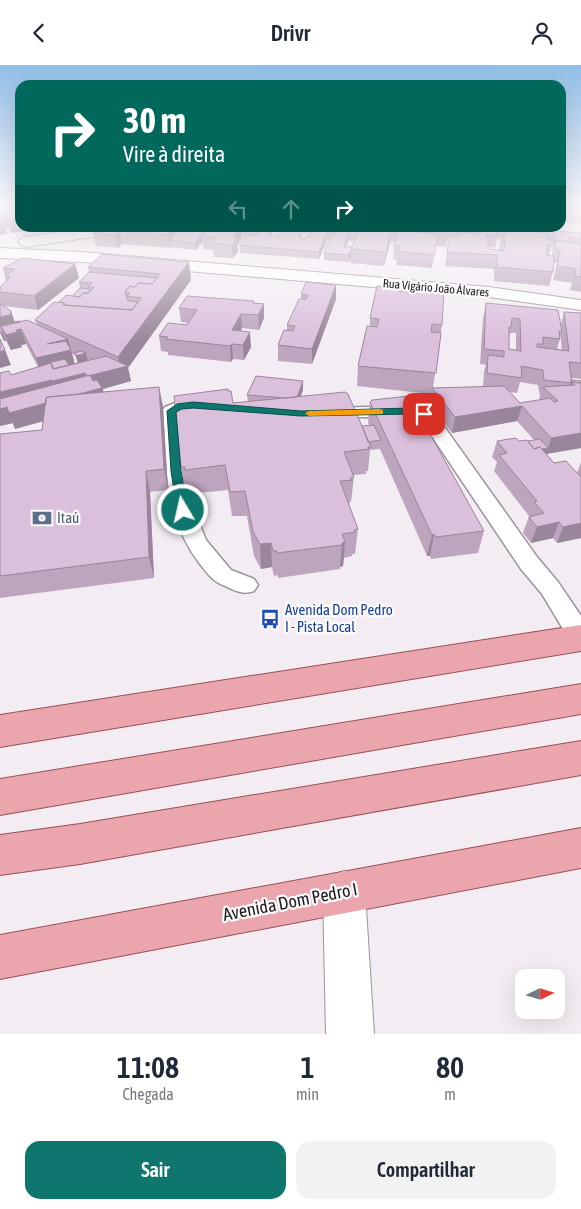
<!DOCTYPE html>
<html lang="pt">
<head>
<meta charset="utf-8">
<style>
	:root { --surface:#fff; --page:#f2f2f3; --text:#1f2937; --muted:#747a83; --accent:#0f766e }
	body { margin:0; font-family:"Asap Condensed",sans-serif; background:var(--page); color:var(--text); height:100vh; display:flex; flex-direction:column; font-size:19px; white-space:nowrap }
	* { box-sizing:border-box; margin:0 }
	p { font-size:16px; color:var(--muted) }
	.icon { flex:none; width:28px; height:28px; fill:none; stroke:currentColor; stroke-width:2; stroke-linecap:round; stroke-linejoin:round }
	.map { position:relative; height:969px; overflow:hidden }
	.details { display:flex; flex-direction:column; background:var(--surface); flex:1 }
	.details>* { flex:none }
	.hud { position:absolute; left:15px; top:15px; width:551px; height:152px; border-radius:15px; box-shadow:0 5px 20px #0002; background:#00695c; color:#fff; overflow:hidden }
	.needle { width:32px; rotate:85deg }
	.fabs { position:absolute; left:515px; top:904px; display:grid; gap:10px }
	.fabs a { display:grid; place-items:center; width:50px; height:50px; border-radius:10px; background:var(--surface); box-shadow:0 5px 20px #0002; font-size:25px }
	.pin { position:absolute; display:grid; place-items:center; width:42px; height:42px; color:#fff; margin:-21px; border-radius:10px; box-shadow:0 2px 8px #0006 }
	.me { position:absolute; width:55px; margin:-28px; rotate:351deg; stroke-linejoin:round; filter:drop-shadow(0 0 4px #0008) }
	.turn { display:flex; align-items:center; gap:18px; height:105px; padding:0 25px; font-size:22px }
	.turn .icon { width:65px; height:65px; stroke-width:2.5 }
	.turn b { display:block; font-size:35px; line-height:42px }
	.lanes { display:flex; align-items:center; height:48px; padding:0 25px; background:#0003; justify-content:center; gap:25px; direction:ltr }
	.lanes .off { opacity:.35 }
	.eta { display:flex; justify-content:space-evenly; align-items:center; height:85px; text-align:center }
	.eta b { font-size:30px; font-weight:600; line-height:35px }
	.button { display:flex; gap:10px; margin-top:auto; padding:10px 25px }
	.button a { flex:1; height:58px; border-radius:15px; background:var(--accent); color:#fff; font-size:20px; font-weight:600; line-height:58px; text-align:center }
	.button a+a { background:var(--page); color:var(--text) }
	header { display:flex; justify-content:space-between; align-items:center; height:65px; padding:0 25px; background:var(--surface); font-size:22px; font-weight:600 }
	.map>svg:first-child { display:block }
</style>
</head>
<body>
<header><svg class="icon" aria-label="back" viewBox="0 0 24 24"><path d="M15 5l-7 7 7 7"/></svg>Drivr<svg class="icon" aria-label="person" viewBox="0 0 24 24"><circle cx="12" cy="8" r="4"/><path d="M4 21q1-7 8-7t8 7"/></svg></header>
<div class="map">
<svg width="581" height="969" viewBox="0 0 581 969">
	<rect width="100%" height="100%" fill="#f3edf3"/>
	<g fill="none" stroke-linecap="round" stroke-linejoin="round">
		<defs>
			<path id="lane" d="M180 336 212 337 215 341 212 345C202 347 190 344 180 348L186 406 194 445 206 475 231 505 254 514 258 520 254 526C243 530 236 526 225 521 212 516 209 510 200 499 165 454 166 401 162 346L165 342Z
				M410 341 430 345 438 353 537 492 558 517 581 551V582L572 579 542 529 521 504 425 361 418 353 410 351 325 353 319 352 316 348 319 344 325 343Z"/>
			<path id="street" d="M96 162H137L130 166 26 182 21 180 18 177 21 174 26 172Z
				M0 183 82 187 489 222 581 235V245L489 232 82 197 0 193Z
				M344 806 359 812 365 827 374 969H326L323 827 329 812Z"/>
			<path id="primary" d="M581 560V586L0 682V650Z
				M581 619V649L0 750V714Z
				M581 676V710L80 799 0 810V770L80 759Z
				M581 763V803L0 914V870Z"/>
		</defs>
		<use href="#lane" stroke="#9a949a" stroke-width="3"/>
		<use href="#street" stroke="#9a949a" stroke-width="2"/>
		<use href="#primary" stroke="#9a4e57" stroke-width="2"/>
		<use href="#lane" fill="#fff" fill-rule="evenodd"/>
		<use href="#street" fill="#fff" fill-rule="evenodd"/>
		<use href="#primary" fill="#eba6ad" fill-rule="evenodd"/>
	</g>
	<path fill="#bca5bd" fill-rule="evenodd" d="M561 141H581V159L563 157 561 162Z
		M203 162H512L581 168V227L570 225 572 218 553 215 557 198H554L553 207 549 221 494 216V204L445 201 449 173H447L446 182 436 181 432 203 396 200 397 195 393 194 395 177 390 176 384 201 350 198 351 192 349 197 324 195V188L329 175H327L319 194 240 188 239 180 245 172 242 169V172L237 181 238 186 233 193 214 192 213 185 204 184 203 176 196 185 171 182 170 183 122 179 118 183 96 181 93 168 95 163ZM279 165 280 168 277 171H272V166ZM301 167 302 168 310 167 307 173H301ZM497 173H501L499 186 488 184V182L495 183ZM348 175 354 176 352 182H346ZM552 178H553L552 191H549Z
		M540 162H561L560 165 540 163Z
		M102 189 191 215 128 303 131 316 103 324V327L159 322 163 342 168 425 150 427 154 513 0 533V369L42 365 43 356 15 364 13 358 0 361 11 310 38 302 26 279 21 280 22 282 11 285 6 276H4L0 268V222L6 216 3 203 75 199 79 213 38 245 3 241 14 257H21L37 260 35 255 59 237 73 231 80 223 79 217 89 207 88 202ZM72 289 75 290 78 298 75 299Z
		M336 220V234L312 299 278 296V280L287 265V260L301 234V229Z
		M398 226 442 260 433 323 483 322 484 306 486 300 480 299 483 253 486 238 561 259 564 247 581 248V314L571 313V315L581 316V383L546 389 554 398 577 408 581 397V473L557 478 553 473 531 478 523 468 529 451 494 406 497 397 492 392 497 376H528L534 375 517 356 452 368 429 339 431 329 357 321 358 301 370 261V253ZM510 268H516V285L509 284V273ZM561 270V278L562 285 557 284ZM520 317 538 320 540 331 539 335 520 338 510 327 517 328Z
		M254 238 264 239V253L259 265 242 263 241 266 251 282 244 295 233 294 231 297 168 290V287L161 286 159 271 187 260 188 258 181 257 179 243Z
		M303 316V325L300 332 362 361 369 360 368 358 370 337 484 466 478 488 431 494 430 491H427L380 384 370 385 368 406H366V409L353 410 354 412 351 437H350L349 439 358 464 355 489H352V491L344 493 343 501 340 502V504L278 513V510L274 511 272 502 261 504 254 491 247 451H232L228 425 188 429V427H185L181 402 228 326 233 338 248 337 247 330Z"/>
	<path fill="#99869a" d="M0 141H2L3 150H6L20 154V162H26L27 166 11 168 9 163H6L7 169 0 170Z
		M175 162H186L170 175 171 182 170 183 168 170Z
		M240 162H242V172L237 181 238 186 233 193 232 180 233 172Z
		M267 162H279V165L272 166V172L268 177Z
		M302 162H315V166L302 168Z
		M208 163 202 171 203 176 196 185 195 178Z
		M391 165 390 178 384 201 386 187Z
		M120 166 122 179 118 183 115 170Z
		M327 167V175L319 194V187Z
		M349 168 348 175 346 182H344Z
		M351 185V192L349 197V190Z
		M189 197 191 215 128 303 131 316 103 324 106 339 15 364 9 348 88 311 120 303 118 292Z
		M75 199 79 213 38 245 34 231Z
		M336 220V234L312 299V284Z
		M264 239V253L259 265 258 250Z
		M11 246 16 260 1 261 0 266V252Z
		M241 249 242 263 233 280 232 265Z
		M21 264 26 279 21 280 22 282 11 285 4 268Z
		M250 267 251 282 244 295 243 280Z
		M1 268H3L6 276H4Z
		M68 274 75 300 41 309 36 293 47 279Z
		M232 279 233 294 231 297 230 281Z
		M5 285 11 300 0 303V287Z
		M86 288 88 297 78 299 76 291Z
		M85 308 89 323 57 332 53 316Z
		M52 315 57 330 7 342 13 358 0 361V327Z
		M303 316V325L297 343V334Z
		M159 322 163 342 168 425 164 404Z
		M522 341 517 356 452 368 455 352Z
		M581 368V383L546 389 534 386 548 383 551 373Z
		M146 406 150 427 154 513 149 492Z
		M559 457 553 473 531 478 537 462Z
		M581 458V473L557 478 563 462Z
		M434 469 430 491H427L432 470Z
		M345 477 343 501 340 502 342 478Z
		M271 478 272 502 261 504 260 479Z"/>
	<path fill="#dbc0dc" stroke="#99869a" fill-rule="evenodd" d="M0 141V143L4 142V141H20V154L7 156 6 150H2L3 156 0 157Z
		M561 141H581V146L563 144 564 152H561Z
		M100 162H175L168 170 120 166 115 170 93 168 95 163Z
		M180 162H199L208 163 195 178 170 175Z
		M209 162H240L233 172 237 173 232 180 212 178 217 172 202 171Z
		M319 162H358L357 169 349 168 346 175 344 182H352L349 190 324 188 331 170H335L337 167H327L319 187 239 180 246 170H257L261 165H272L268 170 277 171 283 165 301 164 298 170H301L300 173H307L312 164 320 163Z
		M358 162H368L367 163 391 165 386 187 351 184 358 167H363L364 164 358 163Z
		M387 162H449L448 169Z
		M480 162H497V170L485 169V171H488V184L504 186 505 175H502V170L505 171 506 164 539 165 538 167 547 168V175H552V180H547L546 190 554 191 553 207 497 202V190L447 187 450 170 458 171 459 167 480 169Z
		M497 162H512L581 168V174L569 172V177L555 175 554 179 555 170H547V168L538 167 539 165 506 164 505 166H497Z
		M403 166 438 169 434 190 398 186 399 181H394L398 167Z
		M555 175 581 179V212L575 211 576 204 557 201 560 185 555 184Z
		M102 189 189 197 118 292 35 255 54 237 64 238 63 240 132 245 141 233 127 231 130 228 125 227 130 221 135 222 138 218 152 219 160 209 88 202Z
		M23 193 75 199 34 231 0 227V222L10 212 5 211 15 204 3 203Z
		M89 207 157 213 152 219 138 218 135 222 130 221 125 227 128 236 138 237 132 245 65 240 64 238 59 237 66 230 80 232 83 228H88L94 222H88L92 218 79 217Z
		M306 217 336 220 312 284 278 280 284 265 293 266 295 261 287 260 299 234H306L308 230 301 229Z
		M377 221 399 223 398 226 418 228V225L444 227 442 260 432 259 431 267 441 268 436 308 358 301 367 261 377 262 379 254 370 253Z
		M80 223 89 224 90 227 88 228H83L80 232 73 231Z
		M187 231 254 236 253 238 264 239 258 250 241 249 232 265 250 267 243 280 232 279 230 281 166 274 168 272 159 271 168 258 187 260 197 245 179 243Z
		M486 238 558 245 562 266H559L560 274 543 272V279H537V282L569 286 564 247 581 248V298L569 297 572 318 544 315 543 305 521 301 522 313 487 308 488 290 504 292V286L484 284ZM512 253 520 254 521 286 509 284V262H511Z
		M0 239 11 246 10 250 0 252Z
		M27 255 68 274 47 279 66 276 71 285 36 293 21 264 16 265 17 267 6 270 1 261Z
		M19 256 21 257 1 261 3 268H1L0 266V260Z
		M0 274 5 285 0 287Z
		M81 286 86 288 76 291 74 288Z
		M106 291 128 301 88 311 85 308 53 316 52 315 0 327V308L9 306 11 310 51 298 54 304Z
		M65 294 69 300 53 304 51 298 47 299V298Z
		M90 310 93 316 97 315 102 323 79 329 48 332 46 333V338L9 348 7 342 0 344V334Z
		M256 311 303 316 297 332 287 333 247 330Z
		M571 315 581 316V318L572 317 571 320Z
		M572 317 581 318V368L551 373 522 341 455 352 432 323 504 321 520 338 550 333 554 337 558 336 543 322 575 320Z
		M159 322 164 404 146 406 149 492 0 511V369L42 365 46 333 48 332Z
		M228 324V326H231L233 338 345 327 348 329 371 382H368L369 384 344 387 354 412 350 413 352 415 340 416 358 464 354 465 355 467 342 469 345 477 342 478V480L277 488V486H273L271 478 260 479 253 467 245 426 230 427 225 400 185 405V402H181L174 331Z
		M409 331 484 466 436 472 434 469 432 470 370 337 372 335Z
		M374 360 381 375 368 377 362 361Z
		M516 373 519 376 527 375 534 384 540 382 554 398 566 396 581 412V458L563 462 559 457 537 462 529 452 544 448 534 437 537 436 499 390 507 388 497 376Z
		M540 374 548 383 542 384 540 382 534 384 528 376Z"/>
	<linearGradient id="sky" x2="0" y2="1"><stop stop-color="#91bee7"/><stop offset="0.51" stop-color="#faf7fa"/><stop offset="1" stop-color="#faf7fa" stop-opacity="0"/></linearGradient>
	<rect width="581" height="277" fill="url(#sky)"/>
	<path fill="#0f766e" stroke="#0a4d48" d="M193 337 301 346 410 343 429 349 424 352 410 349 301 351 193 343 182 344 176 347 181 406 188 445 183 448 177 445 171 406 167 346 177 339Z"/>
	<path fill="#f59e0b" d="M380 344 383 345V349L309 351 305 348 309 346Z"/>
	<defs>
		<symbol id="bank-bare" viewBox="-9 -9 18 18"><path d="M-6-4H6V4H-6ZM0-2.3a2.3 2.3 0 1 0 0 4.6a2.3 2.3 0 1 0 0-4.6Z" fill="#5c6f8a" stroke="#fefbff" stroke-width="2.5" paint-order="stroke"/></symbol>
		<symbol id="bus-bare" viewBox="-9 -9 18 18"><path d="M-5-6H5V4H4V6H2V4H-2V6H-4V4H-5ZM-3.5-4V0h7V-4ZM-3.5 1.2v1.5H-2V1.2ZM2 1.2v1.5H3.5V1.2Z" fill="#1a4fb4" stroke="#fefbff" stroke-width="2.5" paint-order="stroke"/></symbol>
	</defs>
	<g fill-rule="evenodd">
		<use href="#bank-bare" x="28" y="439" width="28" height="28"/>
		<use href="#bus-bare" x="256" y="540" width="28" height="28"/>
	</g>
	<g text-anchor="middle" stroke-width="4.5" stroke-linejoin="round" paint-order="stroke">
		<g font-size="12" fill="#1c1a1c" stroke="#fefbff">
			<text transform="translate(436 223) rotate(5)" y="4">Rua Vigário João Álvares</text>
		</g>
		<g font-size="15" fill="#4e5e75" stroke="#fefbff" text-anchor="start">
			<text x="57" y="458">Itaú</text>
		</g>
		<g font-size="15" fill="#164399" stroke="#fefbff" text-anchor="start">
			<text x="285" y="550">Avenida Dom Pedro<tspan x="285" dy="17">I - Pista Local</tspan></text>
		</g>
		<g font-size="18" fill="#1c1a1c" stroke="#fefbff">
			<text transform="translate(290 837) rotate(-11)" y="6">Avenida Dom Pedro I</text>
		</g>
	</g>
</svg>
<div class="fabs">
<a><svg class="needle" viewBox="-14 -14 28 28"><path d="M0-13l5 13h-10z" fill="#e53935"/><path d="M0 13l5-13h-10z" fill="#747a83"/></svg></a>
</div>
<div class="pin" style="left:424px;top:349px;background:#d93025"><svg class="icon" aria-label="arrive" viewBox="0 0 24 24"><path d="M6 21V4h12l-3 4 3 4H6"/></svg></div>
<svg class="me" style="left:183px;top:445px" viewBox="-20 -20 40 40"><circle r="17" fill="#0f766e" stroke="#fff" stroke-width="3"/><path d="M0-11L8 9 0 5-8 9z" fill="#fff"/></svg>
<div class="hud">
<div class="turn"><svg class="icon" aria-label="right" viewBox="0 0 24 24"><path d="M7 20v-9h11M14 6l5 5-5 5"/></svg><div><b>30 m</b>Vire à direita</div></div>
<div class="lanes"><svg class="icon off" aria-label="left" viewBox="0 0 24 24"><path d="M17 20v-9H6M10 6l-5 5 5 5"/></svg><svg class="icon off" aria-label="ahead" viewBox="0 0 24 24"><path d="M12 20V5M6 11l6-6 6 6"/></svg><svg class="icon" aria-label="right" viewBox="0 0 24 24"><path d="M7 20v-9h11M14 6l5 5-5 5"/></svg></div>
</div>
</div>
<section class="details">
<div class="eta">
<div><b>11:08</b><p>Chegada</p></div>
<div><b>1</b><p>min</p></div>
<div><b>80</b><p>m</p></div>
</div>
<div class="button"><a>Sair</a><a>Compartilhar</a></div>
</section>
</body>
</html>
